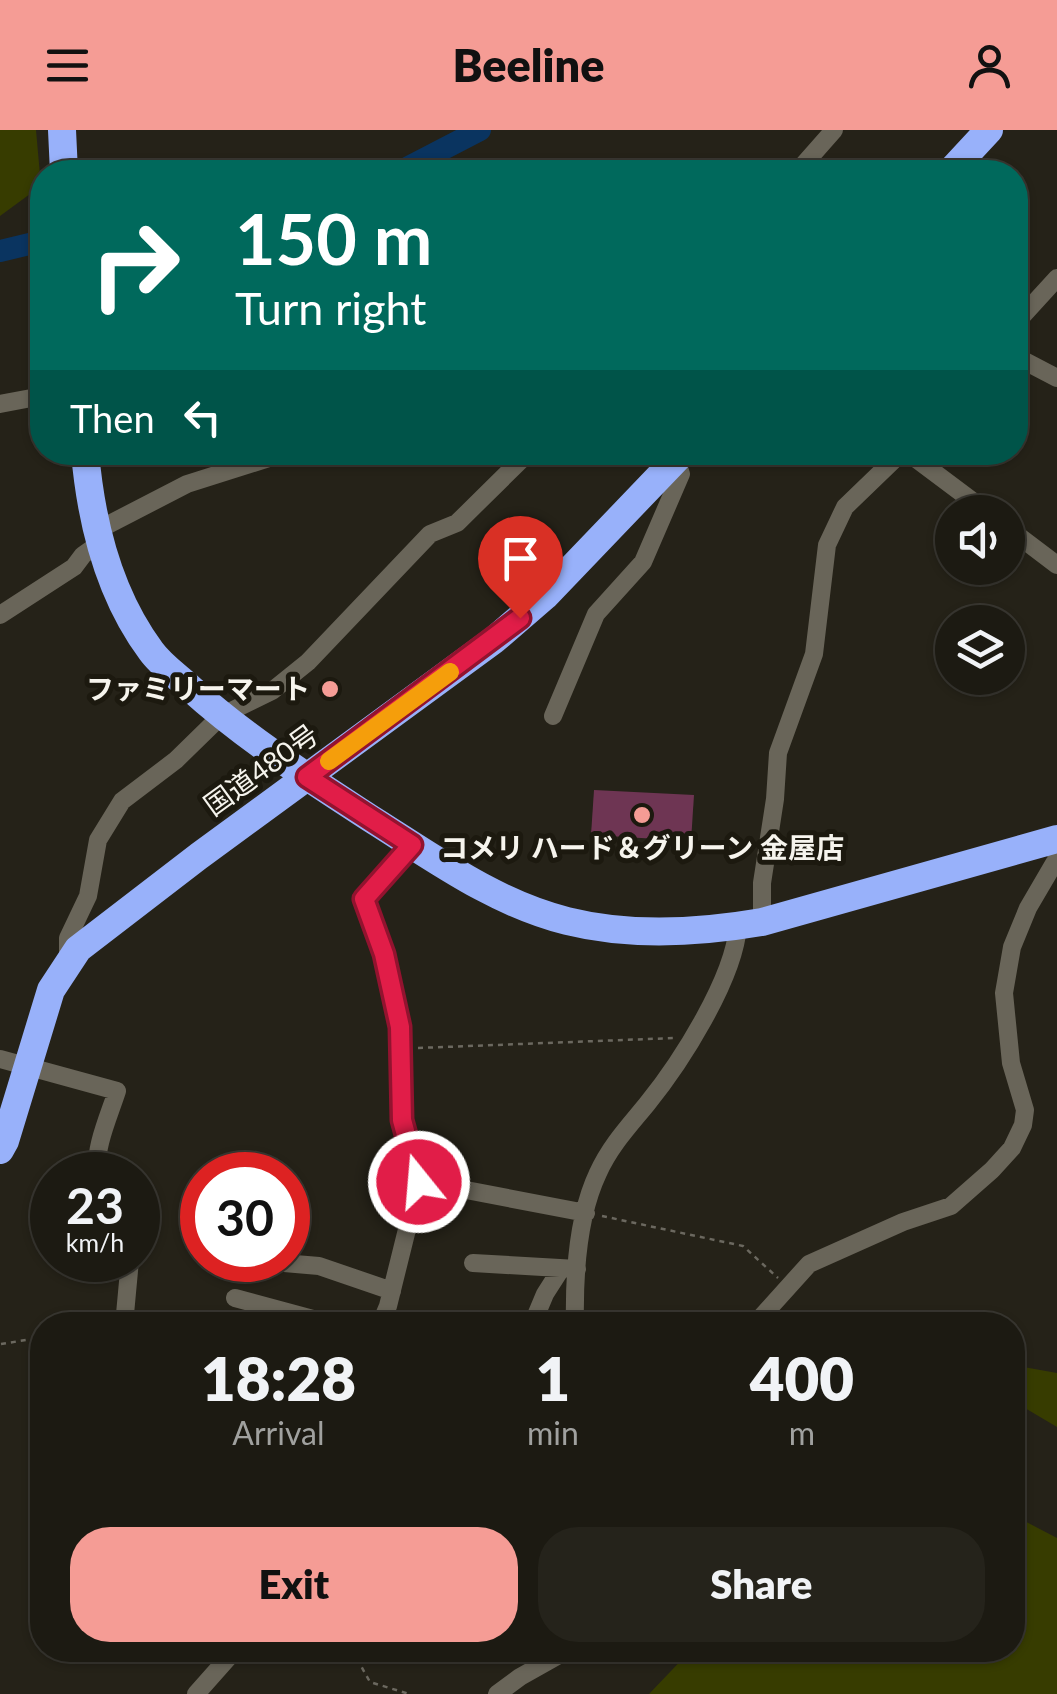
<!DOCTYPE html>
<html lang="en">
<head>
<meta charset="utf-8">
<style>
	:root { --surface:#1c1a12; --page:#25231b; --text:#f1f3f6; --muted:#a0a19f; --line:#3a3832; --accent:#f59c95 }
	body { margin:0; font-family:Lato,"Noto Sans JP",sans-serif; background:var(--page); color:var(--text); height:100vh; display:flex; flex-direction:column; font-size:38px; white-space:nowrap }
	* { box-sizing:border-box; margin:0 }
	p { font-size:32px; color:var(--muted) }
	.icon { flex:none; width:55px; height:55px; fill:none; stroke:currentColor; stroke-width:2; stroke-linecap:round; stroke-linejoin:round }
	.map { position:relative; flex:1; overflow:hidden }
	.details { position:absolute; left:30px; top:1182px; width:995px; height:350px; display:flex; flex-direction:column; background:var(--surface); border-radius:40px; box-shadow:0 2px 8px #0004,0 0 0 2px var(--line) }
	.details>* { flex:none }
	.hud { position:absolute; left:30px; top:30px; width:998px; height:305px; border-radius:40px; box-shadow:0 2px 8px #0004,0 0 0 2px var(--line); background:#00695c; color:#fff; overflow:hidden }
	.buttons { position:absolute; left:935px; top:365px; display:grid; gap:20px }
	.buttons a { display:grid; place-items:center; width:90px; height:90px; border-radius:50%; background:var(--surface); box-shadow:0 2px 8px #0004,0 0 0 2px var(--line); font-size:50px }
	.speed { position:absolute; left:30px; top:1022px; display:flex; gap:20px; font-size:50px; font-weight:700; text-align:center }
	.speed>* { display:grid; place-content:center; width:130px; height:130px; border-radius:50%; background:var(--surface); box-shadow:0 2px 8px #0004,0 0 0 2px var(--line); line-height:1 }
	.speed small { font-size:25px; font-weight:400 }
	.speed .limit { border:15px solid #d22; background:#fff; color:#111 }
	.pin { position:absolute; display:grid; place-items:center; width:85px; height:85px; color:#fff; margin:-102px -42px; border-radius:50% 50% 50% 0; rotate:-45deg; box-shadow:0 0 10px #0007 }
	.pin .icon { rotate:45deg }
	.me { position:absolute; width:110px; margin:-55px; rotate:343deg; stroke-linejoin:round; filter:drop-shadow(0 0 8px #0008) }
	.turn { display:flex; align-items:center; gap:35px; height:210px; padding:0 40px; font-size:45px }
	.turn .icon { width:130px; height:130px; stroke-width:2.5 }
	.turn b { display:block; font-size:70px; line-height:85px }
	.then { display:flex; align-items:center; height:95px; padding:0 40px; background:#0003; gap:20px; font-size:38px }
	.eta { display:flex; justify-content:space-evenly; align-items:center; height:170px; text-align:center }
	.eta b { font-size:60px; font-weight:800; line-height:70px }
	.button { display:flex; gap:20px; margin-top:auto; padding:20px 40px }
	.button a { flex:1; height:115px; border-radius:40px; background:var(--accent); color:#111; font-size:40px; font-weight:800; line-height:115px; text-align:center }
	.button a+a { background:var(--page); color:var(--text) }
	header { display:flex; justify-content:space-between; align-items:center; height:130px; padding:0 40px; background:var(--accent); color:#111; font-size:45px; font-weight:800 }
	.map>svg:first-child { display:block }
</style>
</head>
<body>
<header><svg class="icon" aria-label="menu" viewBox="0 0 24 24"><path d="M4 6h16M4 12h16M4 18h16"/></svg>Beeline<svg class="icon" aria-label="person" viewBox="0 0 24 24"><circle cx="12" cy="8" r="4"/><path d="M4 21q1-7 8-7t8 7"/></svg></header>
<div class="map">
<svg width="1057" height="1564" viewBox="0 0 1057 1564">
	<rect width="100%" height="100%" fill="#252218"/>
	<path fill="#373c00" d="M0 0H36L41 56 0 86Z
		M1018 1236 1057 1243V1297L1013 1271V1242Z
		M1013 1385 1057 1408V1564H649L691 1520H1012Z"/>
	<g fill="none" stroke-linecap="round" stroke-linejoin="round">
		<path stroke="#0a3460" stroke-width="22" d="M399 42 480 0
			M0 121 42 111"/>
	</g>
	<path fill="#6e3553" d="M594 660 694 665 691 711 591 705Z"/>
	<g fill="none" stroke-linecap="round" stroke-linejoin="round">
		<path stroke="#6b685f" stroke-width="2.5" stroke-dasharray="5 5" stroke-linecap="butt" d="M418 918 674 908
			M602 1086 743 1116 778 1148
			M1 1214 26 1210 42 1214
			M352 1520 370 1552 409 1564"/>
		<path stroke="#696559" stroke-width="18" d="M797 42 834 0
			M1015 194 1057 148
			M1015 226 1057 248
			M0 274 42 266
			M907 322 987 382
			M1008 398 1057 435
			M96 401 187 354 288 322
			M0 485 74 437 83 425 100 413
			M553 586 596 484 643 432 681 344 676 329
			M762 792V753L775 669 778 623 814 524 827 415 845 377 902 322
			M68 830V808L88 766 98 710 122 671 176 630 221 586 272 561 308 532 430 404 457 393 529 322
			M0 929 117 961C109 986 93 1020 98 1045
			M419 1051 586 1083
			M249 1130 319 1136 392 1161
			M473 1133 577 1139
			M235 1168 335 1195
			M124 1195 130 1130
			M380 1195 388 1176 419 1051 402 990 400 897 379 805 364 769 412 715
			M532 1195 545 1164 561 1139
			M575 1195C574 1147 577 1087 598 1043 610 1016 629 996 647 974 681 932 734 849 738 796
			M754 1195 809 1134 903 1092 951 1076 992 1040 1012 1018 1023 995 1025 980 1011 933 1004 863 1012 817 1028 778 1056 730 1057 723
			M196 1564 235 1520
			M497 1564 520 1547 568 1520"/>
		<path stroke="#98b1fa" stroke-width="28" d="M62 0 64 42
			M950 42 989 0
			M85 322C91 393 108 463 151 521 161 535 177 546 189 557 245 608 310 649 373 690 435 729 495 773 567 791 631 807 698 803 762 792L1057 709
			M0 1020 5 1011 51 860 78 819 199 726 494 510 545 466 683 322"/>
	</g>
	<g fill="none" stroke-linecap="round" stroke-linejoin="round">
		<defs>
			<path id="route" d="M419 1052 402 990 400 897 384 824 364 769 412 715 307 647 520 488"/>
		</defs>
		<use href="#route" stroke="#92132f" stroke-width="25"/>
		<use href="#route" stroke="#e11d48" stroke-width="18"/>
		<path stroke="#f59e0b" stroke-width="18" d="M329 631 450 542"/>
	</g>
	<g fill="#f59c95" stroke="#1c190f" stroke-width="4">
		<circle cx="330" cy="559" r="10"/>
		<circle cx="642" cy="685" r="10"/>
	</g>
	<g text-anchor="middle" stroke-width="10" stroke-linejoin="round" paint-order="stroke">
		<g font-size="28" font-weight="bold" fill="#f6f4ed" stroke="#1c190f" text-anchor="end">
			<text x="310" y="569">ファミリーマート</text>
			<text x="642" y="728" text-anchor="middle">コメリ ハード＆グリーン 金屋店</text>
		</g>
		<g font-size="28" fill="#f6f4ed" stroke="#1c190f">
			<text transform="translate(261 640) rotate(-36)" y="10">国道480号</text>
		</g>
	</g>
</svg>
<div class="buttons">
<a><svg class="icon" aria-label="sound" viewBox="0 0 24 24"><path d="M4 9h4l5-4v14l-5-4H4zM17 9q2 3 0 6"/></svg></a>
<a><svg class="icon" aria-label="layers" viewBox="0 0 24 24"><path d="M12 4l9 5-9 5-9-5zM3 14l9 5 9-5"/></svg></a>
</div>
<div class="speed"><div>23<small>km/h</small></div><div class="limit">30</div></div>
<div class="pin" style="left:520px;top:488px;background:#d93025"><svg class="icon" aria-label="arrive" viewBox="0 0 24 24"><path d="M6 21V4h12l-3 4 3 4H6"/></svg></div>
<svg class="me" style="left:419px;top:1052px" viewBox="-20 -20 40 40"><circle r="17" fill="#e11d48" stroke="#fff" stroke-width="3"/><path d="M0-11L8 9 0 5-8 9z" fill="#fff"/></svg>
<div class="hud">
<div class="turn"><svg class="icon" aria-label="right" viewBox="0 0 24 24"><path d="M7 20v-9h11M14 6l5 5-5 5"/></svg><div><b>150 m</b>Turn right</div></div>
<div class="then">Then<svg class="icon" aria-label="left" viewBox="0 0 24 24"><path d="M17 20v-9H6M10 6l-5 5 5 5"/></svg></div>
</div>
<section class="details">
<div class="eta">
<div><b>18:28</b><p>Arrival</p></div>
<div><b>1</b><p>min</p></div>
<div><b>400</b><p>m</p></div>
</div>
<div class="button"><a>Exit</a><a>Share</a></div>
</section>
</div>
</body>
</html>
